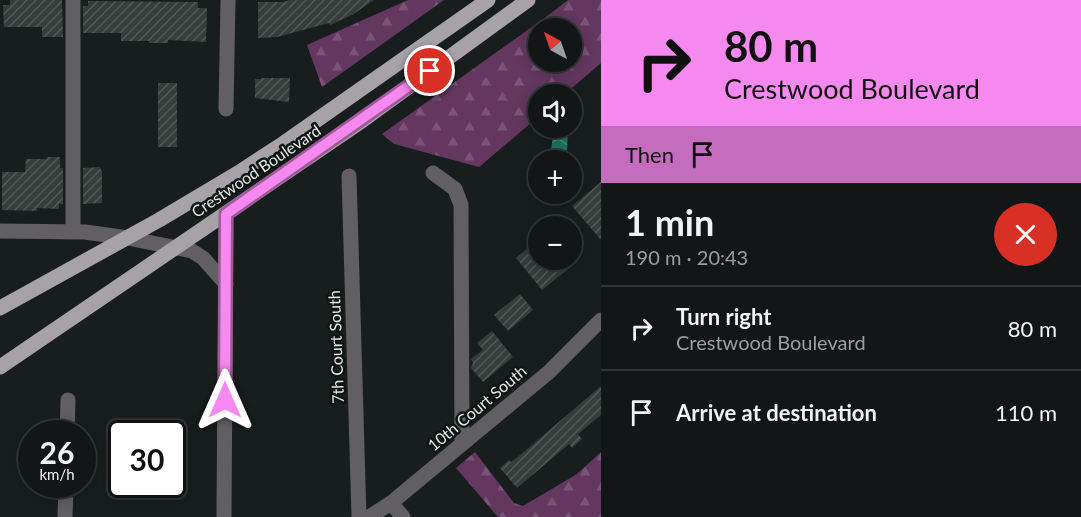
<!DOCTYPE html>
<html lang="en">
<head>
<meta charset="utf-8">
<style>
	:root { --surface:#121616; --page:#1f2323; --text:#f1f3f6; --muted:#9c9fa1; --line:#313535 }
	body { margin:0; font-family:Lato,sans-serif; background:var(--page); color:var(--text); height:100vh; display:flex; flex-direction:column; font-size:22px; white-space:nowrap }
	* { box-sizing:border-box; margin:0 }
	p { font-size:20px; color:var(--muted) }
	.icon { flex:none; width:33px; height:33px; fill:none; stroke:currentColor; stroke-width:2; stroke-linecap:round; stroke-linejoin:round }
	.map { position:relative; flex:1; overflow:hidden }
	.panel { display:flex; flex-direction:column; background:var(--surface); width:480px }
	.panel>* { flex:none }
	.top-card { background:#f589ef; color:#111; overflow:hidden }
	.needle { width:39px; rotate:320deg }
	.buttons { position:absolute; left:528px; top:18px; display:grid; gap:12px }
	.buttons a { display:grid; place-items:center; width:54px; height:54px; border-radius:50%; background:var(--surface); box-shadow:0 3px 15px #0003,0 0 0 2px var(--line); font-size:30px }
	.speed { position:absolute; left:18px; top:420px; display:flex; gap:12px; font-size:30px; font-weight:700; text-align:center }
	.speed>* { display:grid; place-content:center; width:78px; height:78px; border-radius:50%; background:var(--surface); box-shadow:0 3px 15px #0003,0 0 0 2px var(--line); line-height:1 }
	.speed small { font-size:15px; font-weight:400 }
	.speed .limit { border:3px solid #111; border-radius:9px; background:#fff; color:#111 }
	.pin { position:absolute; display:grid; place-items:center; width:51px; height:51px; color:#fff; margin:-26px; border:3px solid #fff; border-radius:50%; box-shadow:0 2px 6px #0007 }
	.me { position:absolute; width:66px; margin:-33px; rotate:0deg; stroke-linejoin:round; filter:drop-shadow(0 0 4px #0008) }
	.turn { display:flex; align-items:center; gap:21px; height:126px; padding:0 24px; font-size:27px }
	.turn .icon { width:78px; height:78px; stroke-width:2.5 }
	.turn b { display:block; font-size:42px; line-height:51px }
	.then { display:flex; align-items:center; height:57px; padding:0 24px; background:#0003; gap:12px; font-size:22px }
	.round { display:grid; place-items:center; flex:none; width:63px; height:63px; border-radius:32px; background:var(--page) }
	.overview { display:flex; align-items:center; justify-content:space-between; height:102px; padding:0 24px }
	h1 { font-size:36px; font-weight:700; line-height:45px }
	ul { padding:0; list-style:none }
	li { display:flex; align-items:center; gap:18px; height:84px; padding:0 24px; border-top:2px solid var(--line) }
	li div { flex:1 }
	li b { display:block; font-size:22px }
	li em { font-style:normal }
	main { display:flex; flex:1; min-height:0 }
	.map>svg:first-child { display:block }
</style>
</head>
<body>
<main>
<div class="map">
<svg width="601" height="517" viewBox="0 0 601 517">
	<defs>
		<pattern id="forest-firs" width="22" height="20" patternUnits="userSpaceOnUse" patternTransform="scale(1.5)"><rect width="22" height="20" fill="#633760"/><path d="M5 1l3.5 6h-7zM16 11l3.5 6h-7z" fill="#795477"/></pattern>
		<pattern id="water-waves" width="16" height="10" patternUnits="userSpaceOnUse" patternTransform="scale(1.5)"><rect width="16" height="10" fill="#1b7462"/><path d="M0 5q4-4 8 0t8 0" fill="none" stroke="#478f80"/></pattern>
		<pattern id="building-hatch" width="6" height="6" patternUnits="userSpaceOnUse" patternTransform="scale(1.5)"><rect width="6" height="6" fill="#363d3b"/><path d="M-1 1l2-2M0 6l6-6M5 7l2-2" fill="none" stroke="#535957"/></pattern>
	</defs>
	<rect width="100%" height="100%" fill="#181e1d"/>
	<path fill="url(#forest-firs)" fill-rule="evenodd" d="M408 0H444L322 87 307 45Z
		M568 0H601V63L565 94H538V117L479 167 394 144 382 134 550 14ZM538 28H572V62H538Z
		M475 452 514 503 523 506 577 474 601 452V517H498L456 468Z"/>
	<path fill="url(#water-waves)" d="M554 128H568L567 152 551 151Z"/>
	<path fill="url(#building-hatch)" d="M10 0H62L63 37H42V27H4L3 5H10Z
		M290 0H374L352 15 330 25 329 23 277 37 258 38V2H284Z
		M88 1 198 2V8H207L206 42 168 40V43H149V41H121V33H83V6H88Z
		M261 78H290L289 102 255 98V79H261Z
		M158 83H177V147H158Z
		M47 157H60V168H63V204H59V209L37 208V211L2 210V172H25L26 159H47Z
		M100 167 101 170H102V203L83 204V168Z
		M601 182V240L572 206Z
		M538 240V260H579L542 290 516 258Z
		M520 294 533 310 508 331 494 315Z
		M492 331 513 357 483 382 471 368 473 363 471 359 483 350 477 343Z
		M601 386V415L578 434 582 439 572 448 569 444 517 488 500 468 509 460 511 462 525 451Z"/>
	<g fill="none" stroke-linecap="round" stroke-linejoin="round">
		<path stroke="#615f61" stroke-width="15" d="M226 109 228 0
			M433 173 455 189 461 205 462 444
			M349 176 359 517
			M0 231 85 232 128 238 192 251 203 258 226 284
			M73 232V0
			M67 434 68 400
			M391 503 403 517
			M65 517 66 484
			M224 517 226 214
			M369 517 391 503 549 372 601 320"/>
		<path stroke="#a7a2a7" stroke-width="15" d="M0 308 159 220 238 173 284 143 488 0
			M0 367 363 120 528 0"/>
	</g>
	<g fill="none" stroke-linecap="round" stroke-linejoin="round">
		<defs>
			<path id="route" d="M225 400 226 214 430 71"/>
		</defs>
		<use href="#route" stroke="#9f599b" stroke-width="15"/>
		<use href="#route" stroke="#f589ef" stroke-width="10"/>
	</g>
	<g text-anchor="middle" stroke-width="5" stroke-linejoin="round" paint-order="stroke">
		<g font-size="16" fill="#e6ebe9" stroke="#0f1513">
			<text transform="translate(256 171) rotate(-34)" y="6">Crestwood Boulevard</text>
			<text transform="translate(336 347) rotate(-92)" y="6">7th Court South</text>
			<text transform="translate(477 408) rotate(-40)" y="6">10th Court South</text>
		</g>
	</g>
</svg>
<div class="buttons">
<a><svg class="needle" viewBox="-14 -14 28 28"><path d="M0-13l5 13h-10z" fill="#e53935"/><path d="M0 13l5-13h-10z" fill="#9c9fa1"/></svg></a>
<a><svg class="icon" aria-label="sound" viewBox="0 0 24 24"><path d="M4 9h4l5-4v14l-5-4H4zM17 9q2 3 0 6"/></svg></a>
<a>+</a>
<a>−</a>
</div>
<div class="speed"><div>26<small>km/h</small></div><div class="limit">30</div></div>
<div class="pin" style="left:430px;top:71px;background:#d93025"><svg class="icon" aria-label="arrive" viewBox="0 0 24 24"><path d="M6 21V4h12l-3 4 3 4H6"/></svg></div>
<svg class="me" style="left:225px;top:400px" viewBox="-20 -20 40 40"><path d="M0-17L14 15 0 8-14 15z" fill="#f589ef" stroke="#fff" stroke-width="4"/></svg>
</div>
<section class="panel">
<div class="top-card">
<div class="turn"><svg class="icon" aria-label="right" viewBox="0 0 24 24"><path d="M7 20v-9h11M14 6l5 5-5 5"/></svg><div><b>80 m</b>Crestwood Boulevard</div></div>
<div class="then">Then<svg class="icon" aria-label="arrive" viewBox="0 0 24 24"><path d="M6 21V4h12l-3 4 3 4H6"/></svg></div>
</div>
<div class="overview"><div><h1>1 min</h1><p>190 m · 20:43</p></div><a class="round" style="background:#d93025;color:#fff"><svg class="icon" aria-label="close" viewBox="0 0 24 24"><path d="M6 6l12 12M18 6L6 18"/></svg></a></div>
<ul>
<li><svg class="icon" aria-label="right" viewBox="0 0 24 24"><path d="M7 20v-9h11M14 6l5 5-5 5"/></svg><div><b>Turn right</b><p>Crestwood Boulevard</p></div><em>80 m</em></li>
<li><svg class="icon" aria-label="arrive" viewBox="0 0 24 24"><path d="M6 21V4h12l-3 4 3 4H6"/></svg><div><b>Arrive at destination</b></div><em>110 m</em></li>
</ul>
</section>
</main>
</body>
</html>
